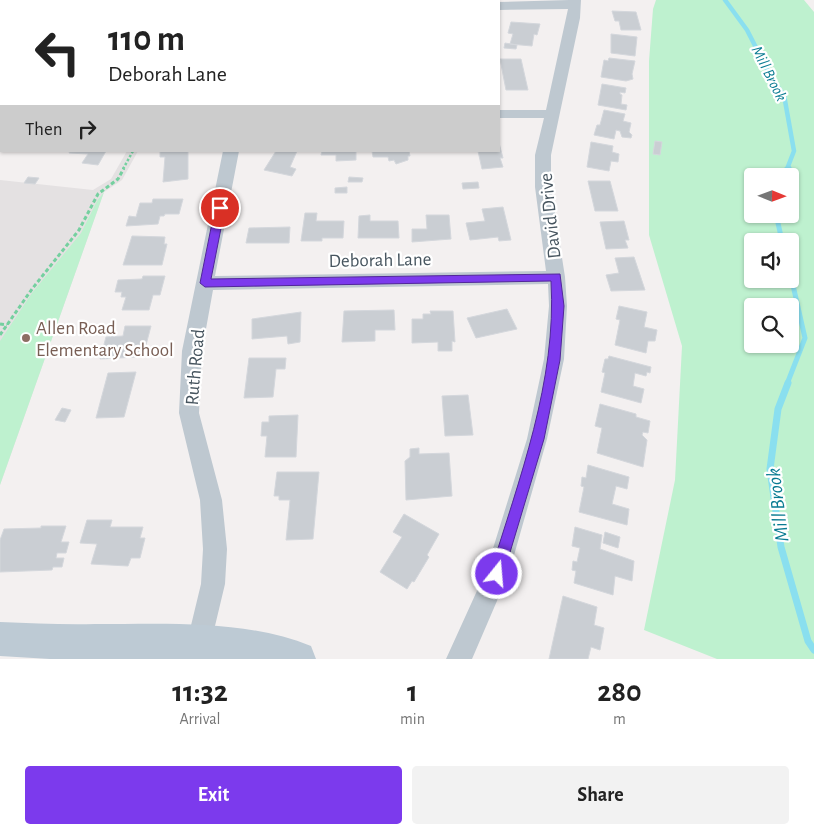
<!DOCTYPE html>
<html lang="en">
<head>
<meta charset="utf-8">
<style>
	:root { --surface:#fff; --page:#f2f2f2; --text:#222; --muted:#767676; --accent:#7c3aed }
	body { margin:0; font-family:"Alegreya Sans",sans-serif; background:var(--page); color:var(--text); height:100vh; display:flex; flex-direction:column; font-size:19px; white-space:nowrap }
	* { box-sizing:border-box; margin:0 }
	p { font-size:16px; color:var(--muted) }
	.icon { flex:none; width:28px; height:28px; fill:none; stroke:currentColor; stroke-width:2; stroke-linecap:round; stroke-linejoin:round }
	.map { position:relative; height:659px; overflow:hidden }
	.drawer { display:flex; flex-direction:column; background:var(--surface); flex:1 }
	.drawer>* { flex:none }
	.guide { position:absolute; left:0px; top:0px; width:500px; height:152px; box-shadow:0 1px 4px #0004; background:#fff; color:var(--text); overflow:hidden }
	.needle { width:32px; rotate:91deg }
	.tools { position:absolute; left:744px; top:168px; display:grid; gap:10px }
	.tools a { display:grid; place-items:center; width:55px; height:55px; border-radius:5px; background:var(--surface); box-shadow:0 1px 4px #0004; font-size:25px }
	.pin { position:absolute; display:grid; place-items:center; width:42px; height:42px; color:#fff; margin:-21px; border:2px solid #fff; border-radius:50%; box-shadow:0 1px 5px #0007 }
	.me { position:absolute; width:55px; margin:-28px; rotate:17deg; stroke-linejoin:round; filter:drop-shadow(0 0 4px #0008) }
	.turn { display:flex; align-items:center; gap:18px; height:105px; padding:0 25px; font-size:22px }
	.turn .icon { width:65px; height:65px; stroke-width:2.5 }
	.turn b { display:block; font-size:35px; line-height:42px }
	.then { display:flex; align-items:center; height:48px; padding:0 25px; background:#0003; gap:10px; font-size:19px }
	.eta { display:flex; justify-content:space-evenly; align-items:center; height:85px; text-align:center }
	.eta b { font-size:30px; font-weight:700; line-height:35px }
	.action { display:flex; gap:10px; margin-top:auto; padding:10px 25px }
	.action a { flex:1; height:58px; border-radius:5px; background:var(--accent); color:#fff; font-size:20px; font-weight:700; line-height:58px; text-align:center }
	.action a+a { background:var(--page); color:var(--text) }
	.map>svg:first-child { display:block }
</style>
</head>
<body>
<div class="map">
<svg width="814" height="659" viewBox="0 0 814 659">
	<rect width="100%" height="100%" fill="#f3f0f0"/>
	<path fill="#e4e1e2" d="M127 151H138L122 180 104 192 0 485V180L93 190 111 179Z"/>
	<path fill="#bef1cf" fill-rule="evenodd" d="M656 0H804L814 12V659H717L644 630 675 480 682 346 649 235V61L653 9ZM752 176H790V214H752ZM752 241H790V279H752ZM752 306H790V344H752Z
		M104 192 0 485V341L32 293 81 233 97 201Z"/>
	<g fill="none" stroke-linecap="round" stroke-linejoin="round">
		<path stroke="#8adfef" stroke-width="4.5" d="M725 0 747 30 772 79 784 95 794 151 787 169"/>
		<path stroke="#8adfef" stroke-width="5" d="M775 176 789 168
			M776 214 782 241
			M787 384 805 338 790 272"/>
		<path stroke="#8adfef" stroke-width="7" d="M788 383 778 409 770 469 781 547 808 641 814 650"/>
	</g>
	<path fill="#caced3" stroke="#d4d7dc" d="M612 11 636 12 641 30H621L619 21H615Z
		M511 22 540 24 537 35 534 34 532 46 510 44 513 34 508 33Z
		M611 34 637 37 635 56 611 53Z
		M505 43 517 45 516 49 504 48Z
		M609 58 635 61 632 74 633 79 626 81 601 77 604 60 608 61Z
		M500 59H521L528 90H506Z
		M602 84 626 88 625 93 620 92V94L622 95 621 104 627 105 626 110 598 105Z
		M604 110 625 114 623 121 631 123 629 132 632 135 631 138 622 137 620 131 616 130 614 139 594 135 597 125H600Z
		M655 141 662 142 660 155 653 154Z
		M591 142 613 146 612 152 619 154 618 162 611 161 609 171 587 167Z
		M499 143 503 158H500L503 167 482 169 478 151H499Z
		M70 151H106L98 165 82 163 88 154 69 153Z
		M160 151H188V179L163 182 165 157H160Z
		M276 151H297L290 167 296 169 292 176 264 170Z
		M322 151H356V160L336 161V155H321Z
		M372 151H409L410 156H408V160L396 164 394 160 389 161 388 157H373Z
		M28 177 39 178 35 184 24 183Z
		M349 177 363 178 362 182H348Z
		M588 181H610L618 211H595Z
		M478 182 479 188 463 189 462 183Z
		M347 187V193H335V188Z
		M153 199H183L179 214H165L164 216H160L158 224 126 226 129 216 136 217 140 203H152Z
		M503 207 511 240 499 241 498 237 470 240 466 223 485 221 482 209Z
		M305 213H317L316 221H344L343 238H322V241H301Z
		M370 215V221H398L399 238H358L359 216Z
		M426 215H449L451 239 412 242V229H427Z
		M624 221 629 240H625L628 248 606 249 600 222Z
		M290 227 289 243H246L249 228Z
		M132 236 165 237 164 244H167L162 265H123Z
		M634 257 645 290 611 291 606 275 619 273 615 258Z
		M143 276H165L160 295H153L149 310H122L126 297H121L122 292H115L118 280 142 279Z
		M619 306 647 312 644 327 657 330 655 341H648L646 353 615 345 620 320 616 319Z
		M507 309 517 329 476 338 467 318Z
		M394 310 395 330H375V341L342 342 344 311Z
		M430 311H453L455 342 452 341V351H438V342L412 343V319H423V314H431Z
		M301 312 300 342 288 344 287 336 252 339V319Z
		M125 326H151L146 345H140L137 357 100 359 106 337 123 336Z
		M609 356 651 367 650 373 647 372 646 376 635 373 633 386 644 389 641 403 601 392 605 373 602 372 605 359H608Z
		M249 358H286L285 369H276L273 397 244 398Z
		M136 372 124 417 96 418 108 373Z
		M468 395 473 435 445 436 442 396Z
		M600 404 636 414V417L650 421 648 433 643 432 642 435 647 440 643 467 597 453 602 428 595 426Z
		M62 408 71 410 65 422 55 420Z
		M298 415 296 457H265L267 436H261L262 422H269V416Z
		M419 448V454L449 453 452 496 406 500 405 461 410 457V449Z
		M588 465 629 477 627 489 616 486 612 504 629 509 627 525 579 512 584 487 581 486 582 477 586 478Z
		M277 472H319L313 539 286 540 290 500H279V496H274Z
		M404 514 439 534 427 555 429 557 414 582 412 581 407 589 380 572 402 537 393 532Z
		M87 520H112L110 527H143L140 538H145L140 558H131L128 566 91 564 97 544 80 543Z
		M41 526H66L61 542H69L66 553H57L56 558H64L62 567H53L52 570 0 572V540L4 529 41 528Z
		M575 527 602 535 600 549 634 561 632 581 615 576 613 595 574 583 576 571 572 570 573 561 577 562 580 548 572 546Z
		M605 532 620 537 618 548 603 543Z
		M563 596 597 607 594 625 604 628 600 650 591 647 588 659H549Z"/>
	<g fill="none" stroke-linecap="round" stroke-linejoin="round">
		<path stroke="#74d09f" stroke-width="2.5" stroke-dasharray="2.5 2" stroke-linecap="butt" d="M123 169 133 151"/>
		<path stroke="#74d09f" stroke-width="3" stroke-dasharray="4 2.5" stroke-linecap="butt" d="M0 324 7 325
			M0 335 32 289 79 230 98 194 118 179 124 168"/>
		<path fill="#bec8d0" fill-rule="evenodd" d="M83 0H114L115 1H84Z
			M251 0H263V1H251Z
			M569 0H581L580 18 551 155V187L565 277 567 306 564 359 547 439 509 573 472 659H446L486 571 527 439 544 359 549 306 548 284 213 290 202 351 199 413 222 500 227 549 225 584 209 651 200 655 191 651 187 642 201 584 203 549 200 500 179 413 182 351 223 151H239L215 276 546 271 535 187V155L544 118H499V110H546L568 9 499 10V2Z
			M0 100H1V108H0Z"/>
		<path fill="#bdcad4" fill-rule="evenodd" d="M0 622C32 623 64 625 95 624 166 624 244 619 311 646L316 659H50L0 656Z"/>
	</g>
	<path fill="#7c3aed" stroke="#51269a" d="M220 204 225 208 211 279 560 274 564 306 560 360 544 439 502 579 497 581 492 579 490 574C519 479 557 381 551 281L205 287 200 283 215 208Z"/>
	<circle fill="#8d6e63" stroke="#fff" stroke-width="2" cx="26" cy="338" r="5"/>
	<g text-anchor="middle" stroke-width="4.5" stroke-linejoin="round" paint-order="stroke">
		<g font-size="16" font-style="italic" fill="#097b92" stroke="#fff">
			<text transform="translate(770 73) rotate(63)" y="6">Mill Brook</text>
		</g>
		<g font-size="19" fill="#47555f" stroke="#fff">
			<text transform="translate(549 216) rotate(-96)" y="7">David Drive</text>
			<text transform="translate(380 259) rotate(-1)" y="7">Deborah Lane</text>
			<text transform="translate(194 367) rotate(-85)" y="7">Ruth Road</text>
		</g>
		<g font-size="19" fill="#785e54" stroke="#fff" text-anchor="start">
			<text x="36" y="334">Allen Road<tspan x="36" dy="22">Elementary School</tspan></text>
		</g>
		<g font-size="20" font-style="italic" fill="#097b92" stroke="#fff">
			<text transform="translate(777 505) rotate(-97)" y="7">Mill Brook</text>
		</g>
	</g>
</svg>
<div class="tools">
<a><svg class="needle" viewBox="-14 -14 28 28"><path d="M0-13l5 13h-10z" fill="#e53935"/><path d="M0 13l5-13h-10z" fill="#767676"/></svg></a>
<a><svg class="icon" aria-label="sound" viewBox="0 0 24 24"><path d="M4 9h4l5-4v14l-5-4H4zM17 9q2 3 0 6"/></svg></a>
<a><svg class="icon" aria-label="search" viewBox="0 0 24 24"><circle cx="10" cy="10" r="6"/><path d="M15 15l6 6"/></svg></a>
</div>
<div class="pin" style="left:220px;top:208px;background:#d93025"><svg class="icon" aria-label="arrive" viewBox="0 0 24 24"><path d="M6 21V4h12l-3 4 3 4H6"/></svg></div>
<svg class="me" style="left:497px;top:574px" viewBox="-20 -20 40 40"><circle r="17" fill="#7c3aed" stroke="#fff" stroke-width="3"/><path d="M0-11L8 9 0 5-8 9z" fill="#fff"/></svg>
<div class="guide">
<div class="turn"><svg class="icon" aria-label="left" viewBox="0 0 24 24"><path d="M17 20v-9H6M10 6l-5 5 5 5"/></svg><div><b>110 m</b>Deborah Lane</div></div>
<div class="then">Then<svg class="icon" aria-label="right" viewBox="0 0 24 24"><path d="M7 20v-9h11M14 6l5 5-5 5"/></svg></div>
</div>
</div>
<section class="drawer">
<div class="eta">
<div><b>11:32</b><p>Arrival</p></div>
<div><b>1</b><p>min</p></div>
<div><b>280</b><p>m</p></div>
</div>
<div class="action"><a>Exit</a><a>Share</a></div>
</section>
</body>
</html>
